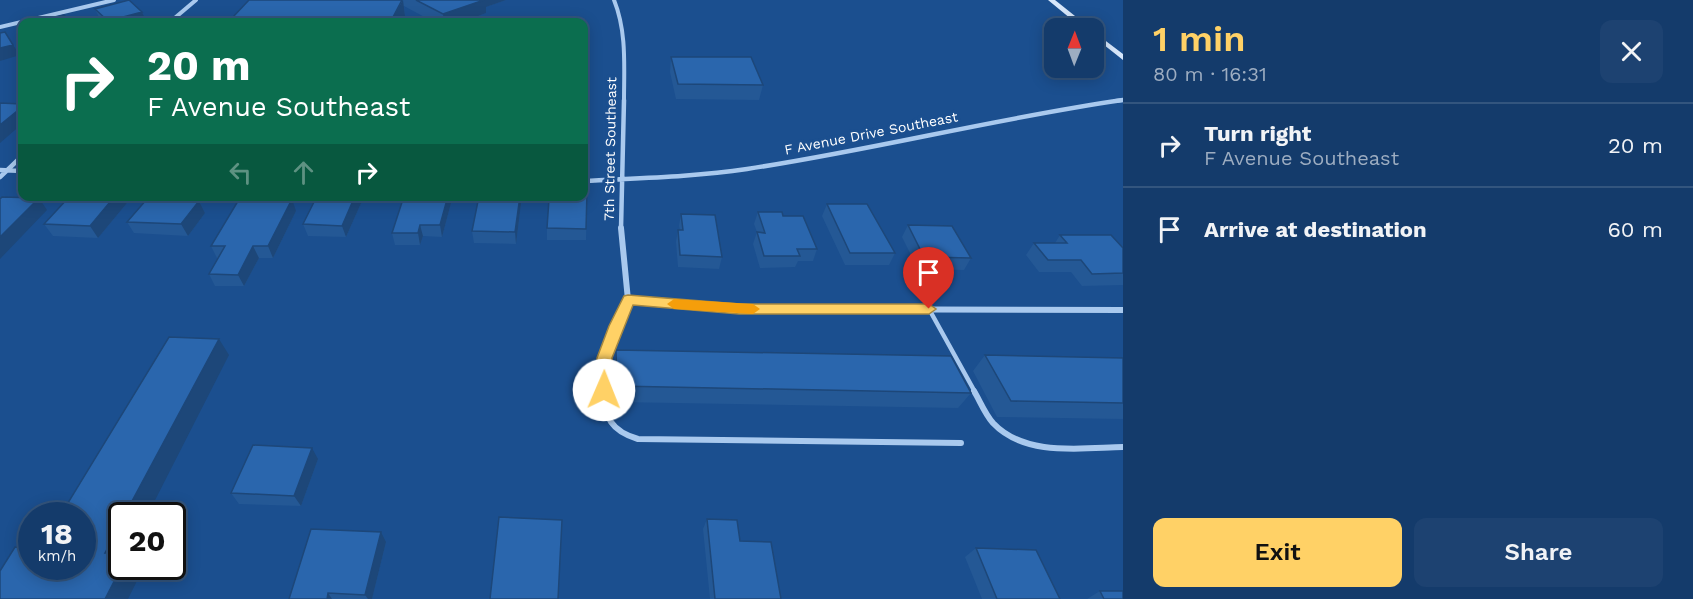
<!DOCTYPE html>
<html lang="en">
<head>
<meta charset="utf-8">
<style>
	:root { --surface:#143b6b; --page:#1d4271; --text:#f1f3f6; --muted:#9dadc1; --line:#33557e; --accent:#ffd166 }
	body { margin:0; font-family:"Work Sans",sans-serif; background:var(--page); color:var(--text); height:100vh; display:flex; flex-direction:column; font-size:22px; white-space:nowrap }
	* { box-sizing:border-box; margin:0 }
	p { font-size:20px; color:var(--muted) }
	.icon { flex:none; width:33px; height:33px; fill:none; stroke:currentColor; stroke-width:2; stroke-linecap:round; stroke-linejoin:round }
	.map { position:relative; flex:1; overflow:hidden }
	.panel { display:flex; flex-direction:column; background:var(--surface); width:570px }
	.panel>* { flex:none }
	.top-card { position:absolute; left:18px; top:18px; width:570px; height:183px; border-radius:12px; box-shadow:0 3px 15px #0003,0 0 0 2px var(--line); background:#0b6e4f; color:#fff; overflow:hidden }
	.needle { width:39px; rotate:1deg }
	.fabs { position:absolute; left:1044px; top:18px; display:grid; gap:12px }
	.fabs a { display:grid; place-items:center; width:60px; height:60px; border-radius:12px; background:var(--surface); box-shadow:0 3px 15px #0003,0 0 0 2px var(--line); font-size:30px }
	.speed { position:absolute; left:18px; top:502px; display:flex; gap:12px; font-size:30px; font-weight:700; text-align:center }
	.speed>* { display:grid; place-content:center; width:78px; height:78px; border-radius:50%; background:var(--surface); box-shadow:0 3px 15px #0003,0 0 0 2px var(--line); line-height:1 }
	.speed small { font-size:15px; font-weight:400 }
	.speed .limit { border:3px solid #111; border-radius:9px; background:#fff; color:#111 }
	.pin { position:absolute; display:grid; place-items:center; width:51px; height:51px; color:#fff; margin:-62px -26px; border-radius:50% 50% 50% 0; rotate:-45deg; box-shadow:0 0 6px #0007 }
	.pin .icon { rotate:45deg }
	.me { position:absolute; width:66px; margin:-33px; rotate:1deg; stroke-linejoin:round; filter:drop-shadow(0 0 4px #0008) }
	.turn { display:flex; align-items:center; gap:21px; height:126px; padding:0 30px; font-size:27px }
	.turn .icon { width:78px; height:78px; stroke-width:2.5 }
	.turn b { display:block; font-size:42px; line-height:51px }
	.lanes { display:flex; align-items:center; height:57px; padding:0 30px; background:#0003; justify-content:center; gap:30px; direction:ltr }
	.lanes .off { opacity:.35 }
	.round { display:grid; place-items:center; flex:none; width:63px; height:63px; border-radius:12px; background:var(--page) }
	.overview { display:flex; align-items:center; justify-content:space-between; height:102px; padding:0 30px }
	h1 { font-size:36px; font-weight:600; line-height:45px; color:var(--accent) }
	.primary-button { display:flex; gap:12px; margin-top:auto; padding:12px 30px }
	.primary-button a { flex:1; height:69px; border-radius:12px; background:var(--accent); color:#111; font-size:24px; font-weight:600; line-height:69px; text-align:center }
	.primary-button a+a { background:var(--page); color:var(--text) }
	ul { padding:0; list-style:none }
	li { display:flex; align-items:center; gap:18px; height:84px; padding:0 30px; border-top:2px solid var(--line) }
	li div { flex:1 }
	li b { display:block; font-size:22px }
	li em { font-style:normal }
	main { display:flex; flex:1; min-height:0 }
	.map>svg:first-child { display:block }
</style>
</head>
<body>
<main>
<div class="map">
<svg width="1123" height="599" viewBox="0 0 1123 599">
	<rect width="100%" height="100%" fill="#1b4f8f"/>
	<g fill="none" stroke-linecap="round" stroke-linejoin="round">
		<path stroke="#a9c9ee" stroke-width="4.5" d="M929 309 975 392
			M603 392 605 357 628 300"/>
		<path stroke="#a9c9ee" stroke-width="6" d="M603 391C605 418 611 431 638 439L961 443
			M974 391C980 401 985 414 993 423 1025 457 1081 448 1123 447"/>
		<path stroke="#a9c9ee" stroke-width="4" d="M614 0C627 32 624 67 624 101
			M170 22 196 0
			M0 27 114 0
			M1115 101 1123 100"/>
		<path stroke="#a9c9ee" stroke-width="4.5" d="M0 170 22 171
			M0 177 22 156
			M584 181C639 178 693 177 747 169 873 150 997 118 1123 100
			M621 229 624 100"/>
		<path stroke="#a9c9ee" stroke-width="6" d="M621 228 628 300 739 309 1123 310"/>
		<path fill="#d6e6fa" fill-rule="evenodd" d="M1048 0H1055L1090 28H1082Z
			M1094 32 1123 54V60L1094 37Z"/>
	</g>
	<path fill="#245895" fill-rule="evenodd" d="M249 0H506L486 7V13L465 21 466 22H235L233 17ZM404 6 430 20 404 19 405 16Z
		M95 9 142 12 147 22H104L100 19Z
		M671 57 763 85 759 100 676 99 670 72Z
		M587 192 586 240H547V228L565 200Z
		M70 196H124L127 203 98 238 53 236 44 224Z
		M241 196H279L280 199 296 211 273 258H259L244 286H215L209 274 218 258H217L211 246Z
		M404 196H450L451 203 442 237 423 236 420 245H395L392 233Z
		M479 196H521V204L516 244 474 243 472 231Z
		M199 201 205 213 188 236 134 233 127 222Z
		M362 201 346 237 308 236 303 224Z
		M827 204 895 253 889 265H845L822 216Z
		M758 212 783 216 817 249 813 261H798L795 267 760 268 753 244 757 232 754 224Z
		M681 214 722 257 719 269 678 267 676 242 678 230H680L679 226Z
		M908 225 971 258 964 270 918 269 902 237Z
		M1060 235 1123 248V285L1082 286 1071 272H1039L1026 255 1034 243H1055Z
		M616 350 971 393 958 408 616 402 614 366Z
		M985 355 1123 358V419L997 417 973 371Z
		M318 459 301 506 239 504 231 493Z
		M707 519 740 541 781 599H710L703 529Z
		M386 542 372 599H289Z
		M976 548 1060 599H982L965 557Z
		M1100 591 1123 599H1087Z"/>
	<path fill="#1d4779" d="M403 0 405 16 402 22 392 19Z
		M478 0H506L486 7V13L465 21 466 22H444L443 14Z
		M142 12 147 22H108V21Z
		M13 45 20 55 0 61V48Z
		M22 107V124L0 143V125Z
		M115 196H124L127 203 98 238 90 226Z
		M355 196H360L362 201 346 237 342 226Z
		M448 196H450L451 203 442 237 440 225Z
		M520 196H521V204L516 244 515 232Z
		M39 198 47 210 0 259V237Z
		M292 199 296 211 273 258 268 246Z
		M199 201 205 213 188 236 181 224Z
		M420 225 423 236 420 245 418 233Z
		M253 246 259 258 244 286 238 275Z
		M219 339 229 355 147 516H124Z
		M312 448 318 459 301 506 294 496Z
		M122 521V565L105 553Z
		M381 532 386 542 372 599H368L365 595Z
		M122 567H144L128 599H105Z
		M328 593 332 599H327Z"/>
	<path fill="#2a66ad" stroke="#1d4779" stroke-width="1.5" d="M129 0 142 12 108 21 95 9Z
		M249 0H402L392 19 465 21V22H241L246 17H233Z
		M416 0H484L443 14Z
		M64 15 70 22H36Z
		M5 32 13 45 0 48V33Z
		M671 57H751L763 85 678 84Z
		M0 103 22 104V107L0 125Z
		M584 192H587L586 229 547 228 549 199 565 200V196H584Z
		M70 196H115L90 226 44 224Z
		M241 196H275L274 199H292L268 246H253L238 275 209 274 225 246H211Z
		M317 196H355L342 226 303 224Z
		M404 196H448L440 225H420L418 233H392Z
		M479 196H520L515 232 472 231Z
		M2 197 39 198 0 237V199Z
		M147 199 199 201 181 224 127 222Z
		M827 204H867L895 253H850Z
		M758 212H782L783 216H803L817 249H797L800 256H764L757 232 765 233Z
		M681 214 715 215 722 257 680 255 678 230H683Z
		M908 225 952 226 971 258 924 257Z
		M1060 235H1111L1123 248V273L1092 274 1081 260H1048L1034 243H1067Z
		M169 337 219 339 124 516H122V521L105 553H122V566L105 599H0V571L15 547 32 548V567H82V516H60Z
		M616 350 951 356 971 393 617 386Z
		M985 355 1123 358V403L1011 401Z
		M253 445 312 448 294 496 231 493Z
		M499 517 562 520 558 599H490Z
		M707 519 737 520 740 541 771 542 781 599H715Z
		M311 529 381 532 365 595 328 593 327 599H289Z
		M976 548 1036 550 1060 599H997Z
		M1100 591H1123V599H1104Z"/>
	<path fill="#ffd166" stroke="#a68842" stroke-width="1.5" d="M628 295 739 304H929L936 309 929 314H739L633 305 612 358V390L609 395 604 397 598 395 596 390 597 358 609 326 624 296Z"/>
	<path fill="#f59e0b" d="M674 299 753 304 760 309 753 314 674 309 667 304Z"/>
	<g text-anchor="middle" stroke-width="6" stroke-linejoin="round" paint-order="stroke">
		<g font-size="14" fill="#fff" stroke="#1b4f8f">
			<text transform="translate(871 133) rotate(-11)" y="5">F Avenue Drive Southeast</text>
			<text transform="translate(610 149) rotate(-89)" y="5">7th Street Southeast</text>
		</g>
	</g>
</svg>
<div class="fabs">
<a><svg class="needle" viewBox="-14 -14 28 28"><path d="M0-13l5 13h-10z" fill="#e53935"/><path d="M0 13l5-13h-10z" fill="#9dadc1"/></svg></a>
</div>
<div class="speed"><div>18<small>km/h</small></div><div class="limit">20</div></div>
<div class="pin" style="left:929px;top:309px;background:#d93025"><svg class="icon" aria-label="arrive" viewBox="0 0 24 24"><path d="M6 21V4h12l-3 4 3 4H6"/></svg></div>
<svg class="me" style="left:604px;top:390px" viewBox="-20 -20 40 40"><circle r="19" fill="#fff"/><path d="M0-13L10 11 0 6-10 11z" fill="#ffd166"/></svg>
<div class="top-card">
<div class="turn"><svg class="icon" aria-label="right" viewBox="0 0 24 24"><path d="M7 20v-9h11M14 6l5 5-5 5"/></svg><div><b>20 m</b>F Avenue Southeast</div></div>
<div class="lanes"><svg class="icon off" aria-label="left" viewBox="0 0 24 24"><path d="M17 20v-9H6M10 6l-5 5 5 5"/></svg><svg class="icon off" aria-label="ahead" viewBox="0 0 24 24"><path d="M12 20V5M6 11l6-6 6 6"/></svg><svg class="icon" aria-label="right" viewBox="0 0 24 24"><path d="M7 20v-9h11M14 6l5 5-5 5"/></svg></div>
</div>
</div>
<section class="panel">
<div class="overview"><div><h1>1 min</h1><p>80 m · 16:31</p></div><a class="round"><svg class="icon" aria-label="close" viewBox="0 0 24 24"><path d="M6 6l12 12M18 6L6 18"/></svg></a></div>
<ul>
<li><svg class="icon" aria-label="right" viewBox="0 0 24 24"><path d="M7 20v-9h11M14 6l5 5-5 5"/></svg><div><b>Turn right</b><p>F Avenue Southeast</p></div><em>20 m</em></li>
<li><svg class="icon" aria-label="arrive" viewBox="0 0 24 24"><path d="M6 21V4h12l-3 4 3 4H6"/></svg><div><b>Arrive at destination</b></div><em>60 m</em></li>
</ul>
<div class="primary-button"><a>Exit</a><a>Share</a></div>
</section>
</main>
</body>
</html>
